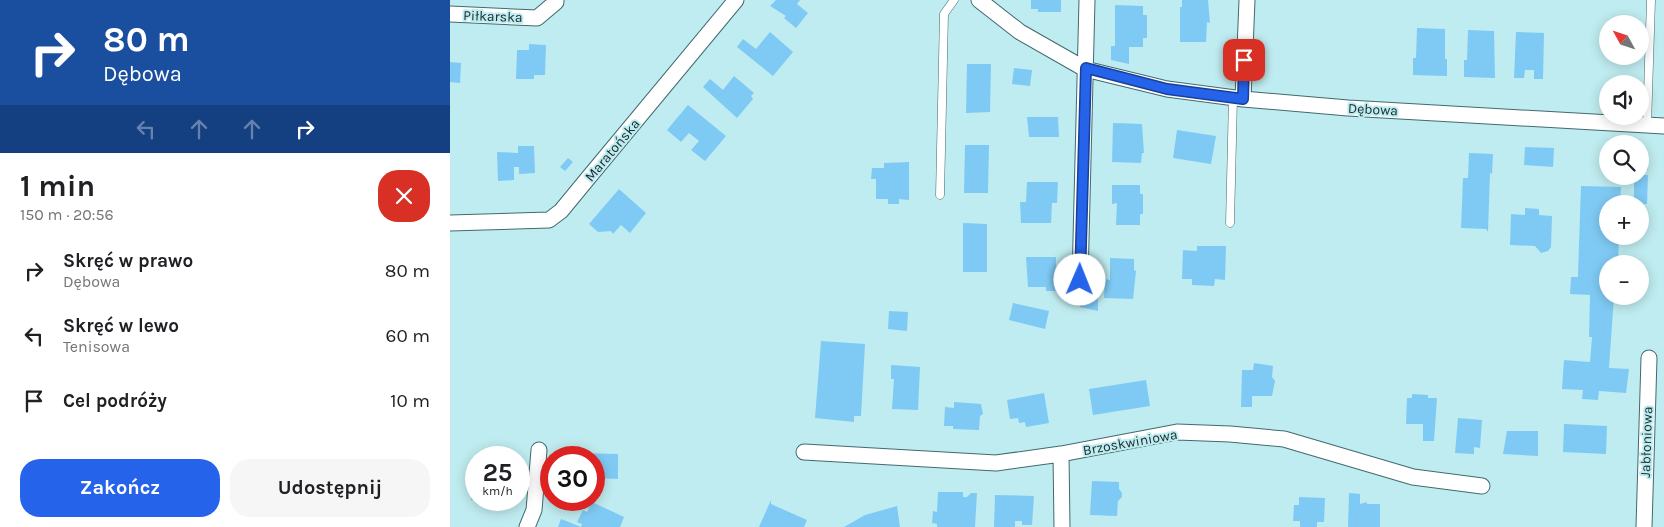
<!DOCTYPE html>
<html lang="pl">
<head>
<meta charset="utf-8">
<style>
	:root { --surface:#fff; --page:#f6f6f6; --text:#202124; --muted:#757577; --accent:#2563eb }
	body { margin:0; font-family:Karla,sans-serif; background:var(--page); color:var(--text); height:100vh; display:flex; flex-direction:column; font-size:19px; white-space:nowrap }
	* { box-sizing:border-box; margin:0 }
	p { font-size:16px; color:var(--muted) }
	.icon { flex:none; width:28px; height:28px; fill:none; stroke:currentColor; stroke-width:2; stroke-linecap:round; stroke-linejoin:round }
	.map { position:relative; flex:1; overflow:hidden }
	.drawer { display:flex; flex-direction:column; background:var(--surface); width:450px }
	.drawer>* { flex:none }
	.hud { background:#1a4fa0; color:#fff; overflow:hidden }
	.needle { width:32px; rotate:310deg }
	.controls { position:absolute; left:1149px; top:15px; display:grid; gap:10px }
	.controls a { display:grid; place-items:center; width:50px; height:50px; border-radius:50%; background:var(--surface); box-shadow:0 2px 12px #0003; font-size:25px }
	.speed { position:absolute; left:15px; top:446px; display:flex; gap:10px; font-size:25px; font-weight:700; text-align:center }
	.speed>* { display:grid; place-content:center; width:65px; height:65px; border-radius:50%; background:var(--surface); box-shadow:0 2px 12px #0003; line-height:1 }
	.speed small { font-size:12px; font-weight:400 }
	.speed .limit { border:8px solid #d22; background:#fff; color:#111 }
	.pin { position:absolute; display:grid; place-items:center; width:42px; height:42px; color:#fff; margin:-21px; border-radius:10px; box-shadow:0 2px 8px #0006 }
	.me { position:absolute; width:55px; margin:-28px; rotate:1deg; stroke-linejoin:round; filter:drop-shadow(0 0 4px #0008) }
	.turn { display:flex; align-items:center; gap:18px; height:105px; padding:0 20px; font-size:22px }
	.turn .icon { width:65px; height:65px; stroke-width:2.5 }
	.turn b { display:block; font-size:35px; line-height:42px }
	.lanes { display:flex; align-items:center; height:48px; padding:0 20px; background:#0003; justify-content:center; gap:25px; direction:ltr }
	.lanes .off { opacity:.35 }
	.round { display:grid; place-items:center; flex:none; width:52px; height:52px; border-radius:20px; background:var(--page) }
	.headline { display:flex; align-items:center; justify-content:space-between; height:85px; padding:0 20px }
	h1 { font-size:30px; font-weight:700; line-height:38px }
	.cta { display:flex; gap:10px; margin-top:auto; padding:10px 20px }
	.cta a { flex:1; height:58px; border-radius:20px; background:var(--accent); color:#fff; font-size:20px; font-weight:700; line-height:58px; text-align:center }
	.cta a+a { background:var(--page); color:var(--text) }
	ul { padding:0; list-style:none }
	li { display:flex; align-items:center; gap:15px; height:65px; padding:0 20px }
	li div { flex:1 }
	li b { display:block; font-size:19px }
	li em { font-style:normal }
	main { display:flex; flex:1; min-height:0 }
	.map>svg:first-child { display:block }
</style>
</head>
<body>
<main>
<section class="drawer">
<div class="hud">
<div class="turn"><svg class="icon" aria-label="right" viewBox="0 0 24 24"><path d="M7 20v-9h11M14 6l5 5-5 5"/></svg><div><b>80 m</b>Dębowa</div></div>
<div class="lanes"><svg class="icon off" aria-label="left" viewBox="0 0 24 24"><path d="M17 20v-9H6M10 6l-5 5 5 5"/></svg><svg class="icon off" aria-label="ahead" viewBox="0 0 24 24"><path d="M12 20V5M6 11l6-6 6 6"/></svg><svg class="icon off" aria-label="ahead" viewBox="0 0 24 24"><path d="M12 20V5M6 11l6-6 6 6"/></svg><svg class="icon" aria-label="right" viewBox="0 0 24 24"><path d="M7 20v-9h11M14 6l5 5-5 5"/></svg></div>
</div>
<div class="headline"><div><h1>1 min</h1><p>150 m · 20:56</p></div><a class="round" style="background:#d93025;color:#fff"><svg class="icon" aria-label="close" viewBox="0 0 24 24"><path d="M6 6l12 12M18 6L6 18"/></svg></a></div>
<ul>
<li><svg class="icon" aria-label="right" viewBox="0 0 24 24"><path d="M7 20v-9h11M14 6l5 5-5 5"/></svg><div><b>Skręć w prawo</b><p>Dębowa</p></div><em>80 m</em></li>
<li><svg class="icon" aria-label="left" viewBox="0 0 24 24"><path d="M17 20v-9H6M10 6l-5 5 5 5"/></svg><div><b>Skręć w lewo</b><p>Tenisowa</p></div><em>60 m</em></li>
<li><svg class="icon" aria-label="arrive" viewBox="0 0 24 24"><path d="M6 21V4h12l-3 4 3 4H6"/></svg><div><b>Cel podróży</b></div><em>10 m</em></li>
</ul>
<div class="cta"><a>Zakończ</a><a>Udostępnij</a></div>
</section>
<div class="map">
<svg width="1214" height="527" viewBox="0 0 1214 527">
	<rect width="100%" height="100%" fill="#bfecf0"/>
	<path fill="#7fcaf4" d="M326 0H350L347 4 358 13 346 28 334 18 336 16 320 6Z
		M581 0H611V12H588V9H581Z
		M732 0H758L760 23 757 22 756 42H730V7H732Z
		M665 5 693 6V15H697V38H693V47H679V64L661 60V46H665Z
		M967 28 995 29V59H997V76L963 75V58H966Z
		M1018 30 1044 31 1045 78 1014 77V60H1017Z
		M320 32 343 52 323 76 287 47 293 39 306 49Z
		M1066 32 1094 33 1093 79H1084V70H1075L1074 78H1064Z
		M79 44 96 45 95 75H84V79H66L67 50H79Z
		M0 62 11 63 10 83 0 82Z
		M517 64H541L540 112 516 113Z
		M564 68 582 70 580 86 562 84Z
		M284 76 304 93 301 96 303 99 287 118 253 87 260 79 273 90Z
		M238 105 276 136 255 161 241 150 249 141 239 133 231 142 217 130Z
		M577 117H608L609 137H579Z
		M663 123 692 124 694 153H692L691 163 662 162Z
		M727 130 766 136 761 164 723 158Z
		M515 145H539L538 193H514Z
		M68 146H84L85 173 69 174V167H64V180L48 181 47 152 68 153Z
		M1075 147 1104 148 1103 167 1074 165Z
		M1019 153 1043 154 1042 174 1040 173 1038 232 1036 229 1011 228 1013 178H1018Z
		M1190 155H1198V170H1190Z
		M118 158 123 162 115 171 110 167Z
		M459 162V200L449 199V204H438V199H426V179H421L422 168H434V163Z
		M1190 175H1198L1197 204H1184V176Z
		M577 182H608L607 203H602L601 223H571L570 202H576Z
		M662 185H690V194H693V214H690V225H666L667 203 662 204Z
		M1131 186 1171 187 1170 204H1158V236H1169L1168 264H1158V296H1164L1159 368 1179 369 1176 393 1149 391 1148 400 1132 399 1133 390 1112 389 1114 360 1140 362 1142 337H1139L1140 295 1120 294 1121 277H1128V274Z
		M169 189 196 213 180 233 171 225 163 234 161 231 148 232 139 224Z
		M1075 208 1089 209V215L1102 216 1101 247 1098 251 1091 253 1085 246 1060 245 1061 214 1075 215Z
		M513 223 537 224V272H513Z
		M747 246H776L775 280 765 279 764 286 742 285V279H732L733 250 747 251Z
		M576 257H606V274H611V291H596V287H578Z
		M660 258 684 259V270L686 271 683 299 654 298 655 279 660 280Z
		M631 290H648V311L630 307Z
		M563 303 599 311 595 329 559 320Z
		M439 311 458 312 457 331 438 329Z
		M371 341 415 344 411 416H404V422L365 418Z
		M804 363 823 366 822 377 825 381 822 396H802V407H791L792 370H803Z
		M441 365 470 367 468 410 442 409 444 379H441Z
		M696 380 700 406 643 415 639 389Z
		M594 393 599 423 576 427 575 422 569 423 568 418 560 419 557 400Z
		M962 394 978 395V398H987L984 441H973V424H956L957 398H962Z
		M504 402 531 404 533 414 530 416 529 430 503 429V426H494L495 407 504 408Z
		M1008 418 1032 420 1030 448 1024 447V454L1005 453Z
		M1114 424 1157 426 1156 454 1113 452Z
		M1057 431H1088V456L1053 454Z
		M128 453 168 454V479L144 478V458H128Z
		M22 458H26V500H21Z
		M642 481 669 482V489L672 493V497L668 501 667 516 640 515Z
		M488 492H513V497H517L521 493H527L525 527H487V524L482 523 483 511 487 512Z
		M899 493 910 494V504L917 502V504H930V527H898Z
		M545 495 584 496 582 525H572V521H565V527H544Z
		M849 497 875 498 874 522H867V527H850V521H843L844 505H849Z
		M321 500V504L357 520 354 527H309Z
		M142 502 174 517 170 527H131L132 524 127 522 133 510 137 512Z
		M447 506 450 527H394L415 515Z
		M111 519 131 527H108Z"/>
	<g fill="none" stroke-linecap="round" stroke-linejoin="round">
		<defs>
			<path id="lane" d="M1197 125 1201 0
				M490 195 494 14 504 0
				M780 223 783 98"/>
			<path id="street" d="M529 0 570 32 635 69 717 89 793 99 898 108 1214 126
				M0 14 87 18 106 2V0
				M793 99 797 0
				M0 223 99 220 111 211 139 177 286 0
				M630 280 637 0
				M354 452 546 463 611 454 727 432 780 434 834 439 963 477 1032 486
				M611 454 612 527
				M77 527 84 510 89 450
				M1194 527 1199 358"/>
		</defs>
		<use href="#lane" stroke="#416a6e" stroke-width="9"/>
		<use href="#street" stroke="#416a6e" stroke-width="17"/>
		<use href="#lane" stroke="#fff" stroke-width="8"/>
		<use href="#street" stroke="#fff" stroke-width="15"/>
	</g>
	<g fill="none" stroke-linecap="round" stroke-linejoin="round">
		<defs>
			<path id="route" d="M630 280 636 68 717 89 793 99 794 60"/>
		</defs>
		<use href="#route" stroke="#184099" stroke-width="12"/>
		<use href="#route" stroke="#2563eb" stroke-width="9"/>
	</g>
	<g text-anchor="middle" stroke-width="4" stroke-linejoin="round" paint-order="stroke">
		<g font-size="14" fill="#182a2c" stroke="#bfecf0">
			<text transform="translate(43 16) rotate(2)" y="5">Piłkarska</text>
			<text transform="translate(923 109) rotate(3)" y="5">Dębowa</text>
			<text transform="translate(162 150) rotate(-50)" y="5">Maratońska</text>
			<text transform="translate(680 442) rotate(-10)" y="5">Brzoskwiniowa</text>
			<text transform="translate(1196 442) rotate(-88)" y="5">Jabłoniowa</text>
		</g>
	</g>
</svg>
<div class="controls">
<a><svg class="needle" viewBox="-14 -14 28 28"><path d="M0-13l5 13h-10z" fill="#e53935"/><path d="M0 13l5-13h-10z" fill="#757577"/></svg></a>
<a><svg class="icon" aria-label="sound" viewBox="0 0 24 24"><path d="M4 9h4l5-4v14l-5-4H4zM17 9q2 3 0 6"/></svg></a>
<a><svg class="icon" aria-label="search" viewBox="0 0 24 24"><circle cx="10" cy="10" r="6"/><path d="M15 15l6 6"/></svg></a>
<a>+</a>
<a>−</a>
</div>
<div class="speed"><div>25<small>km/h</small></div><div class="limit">30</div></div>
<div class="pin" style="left:794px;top:60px;background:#d93025"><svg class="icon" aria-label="arrive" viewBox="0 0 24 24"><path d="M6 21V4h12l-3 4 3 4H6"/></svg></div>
<svg class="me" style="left:630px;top:280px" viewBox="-20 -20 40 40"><circle r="19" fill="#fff"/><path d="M0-13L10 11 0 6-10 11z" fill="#2563eb"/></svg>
</div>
</main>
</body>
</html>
